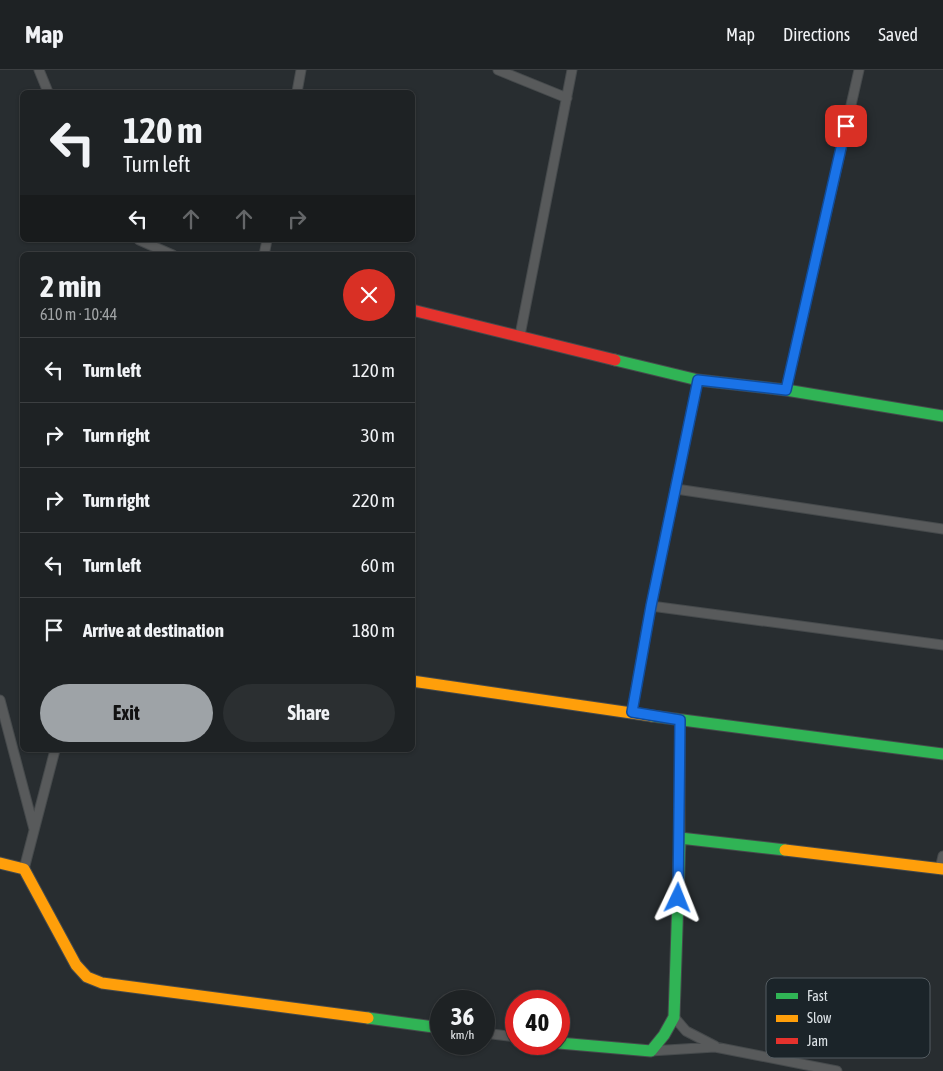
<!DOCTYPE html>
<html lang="en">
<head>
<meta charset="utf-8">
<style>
	:root { --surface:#1e2224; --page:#2b2f31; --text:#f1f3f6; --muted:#a1a4a6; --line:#3c3f41; --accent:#9ea3a7 }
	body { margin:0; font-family:"Asap Condensed",sans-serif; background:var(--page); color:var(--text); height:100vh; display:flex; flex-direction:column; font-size:19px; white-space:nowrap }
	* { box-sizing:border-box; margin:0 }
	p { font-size:16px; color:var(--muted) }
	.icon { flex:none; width:28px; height:28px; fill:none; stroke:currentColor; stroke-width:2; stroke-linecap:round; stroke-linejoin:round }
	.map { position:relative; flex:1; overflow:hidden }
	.details { position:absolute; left:20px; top:182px; width:395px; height:500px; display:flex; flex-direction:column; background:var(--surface); border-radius:8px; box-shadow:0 1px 4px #0004,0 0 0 1px var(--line) }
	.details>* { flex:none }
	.top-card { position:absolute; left:20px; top:20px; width:395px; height:152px; border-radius:8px; box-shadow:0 1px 4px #0004,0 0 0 1px var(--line); background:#1e2224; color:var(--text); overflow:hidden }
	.speed { position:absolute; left:430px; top:920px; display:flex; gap:10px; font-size:25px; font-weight:700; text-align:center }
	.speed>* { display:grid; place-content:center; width:65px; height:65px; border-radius:50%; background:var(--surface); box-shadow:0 1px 4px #0004,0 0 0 1px var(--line); line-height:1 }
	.speed small { font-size:12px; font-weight:400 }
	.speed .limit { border:8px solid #d22; background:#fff; color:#111 }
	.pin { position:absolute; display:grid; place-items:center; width:42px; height:42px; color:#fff; margin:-21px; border-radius:10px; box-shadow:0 2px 8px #0006 }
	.me { position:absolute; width:55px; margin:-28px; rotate:2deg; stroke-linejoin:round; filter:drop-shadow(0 0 4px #0008) }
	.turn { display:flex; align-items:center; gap:18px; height:105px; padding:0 20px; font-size:22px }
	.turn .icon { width:65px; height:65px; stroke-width:2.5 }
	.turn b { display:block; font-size:35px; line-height:42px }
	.lanes { display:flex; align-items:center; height:48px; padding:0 20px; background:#0003; justify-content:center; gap:25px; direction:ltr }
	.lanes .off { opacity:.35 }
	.round { display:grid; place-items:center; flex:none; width:52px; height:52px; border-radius:26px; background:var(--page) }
	.summary { display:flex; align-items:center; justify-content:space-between; height:85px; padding:0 20px }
	h1 { font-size:30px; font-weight:700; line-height:38px }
	.button { display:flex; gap:10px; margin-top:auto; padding:10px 20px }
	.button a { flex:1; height:58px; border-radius:30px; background:var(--accent); color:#111; font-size:20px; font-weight:700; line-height:58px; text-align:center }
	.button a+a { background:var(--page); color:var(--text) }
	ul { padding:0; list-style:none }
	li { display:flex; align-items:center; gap:15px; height:65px; padding:0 20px; border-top:1px solid var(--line) }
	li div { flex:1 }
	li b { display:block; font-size:19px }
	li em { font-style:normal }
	header { display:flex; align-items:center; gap:30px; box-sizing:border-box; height:70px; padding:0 25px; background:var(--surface); border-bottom:1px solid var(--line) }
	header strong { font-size:24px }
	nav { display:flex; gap:28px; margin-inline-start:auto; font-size:18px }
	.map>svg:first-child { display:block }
</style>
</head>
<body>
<header>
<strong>Map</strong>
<nav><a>Map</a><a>Directions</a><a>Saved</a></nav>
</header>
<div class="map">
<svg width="943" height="1001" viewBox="0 0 943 1001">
	<rect width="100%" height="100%" fill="#282d30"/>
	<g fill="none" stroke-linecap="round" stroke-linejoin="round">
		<defs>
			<path id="street" d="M39 0 48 22
				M498 0 567 28
				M297 22 301 0
				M139 170 173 185
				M264 185 267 170
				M520 265 572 0
				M786 320 859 0
				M676 419 943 459
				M651 536 943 575
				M0 630 34 759
				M632 642 651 536 698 310
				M680 650V768
				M24 799 55 680
				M940 799 943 786
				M674 947 686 961 715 976
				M484 963 516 967
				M651 981 715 977 837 1001"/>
			<path id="fast" d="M615 290 698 310 786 320 943 346
				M652 646 943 684
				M368 948 441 958
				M559 973 651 981 664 965 674 947 680 768 785 780"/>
			<path id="slow" d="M412 611 652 646
				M785 780 943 799
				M0 793 24 799 76 895 87 907 102 913 368 948"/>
			<path id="jam" d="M412 240 615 290"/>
		</defs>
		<use href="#street" stroke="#464a4c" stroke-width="11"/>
		<use href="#fast" stroke="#464a4c" stroke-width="13"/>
		<use href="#slow" stroke="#464a4c" stroke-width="13"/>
		<use href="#jam" stroke="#464a4c" stroke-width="13"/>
		<use href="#street" stroke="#585a5b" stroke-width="9"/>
		<use href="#fast" stroke="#30b455" stroke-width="11"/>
		<use href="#slow" stroke="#ff9f0a" stroke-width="11"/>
		<use href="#jam" stroke="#e5322d" stroke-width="11"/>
	</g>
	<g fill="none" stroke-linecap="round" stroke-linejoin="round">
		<defs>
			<path id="route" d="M678 828 680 650 632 642 651 536 698 310 786 320 846 56"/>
		</defs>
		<use href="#route" stroke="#114b97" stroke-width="12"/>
		<use href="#route" stroke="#1a73e8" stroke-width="9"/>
	</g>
	<rect x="766" y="908" width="164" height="80" rx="8" fill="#1b2429" stroke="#555d62" stroke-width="1"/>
	<rect x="776" y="923" width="22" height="6" fill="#30b455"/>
	<rect x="776" y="945" width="22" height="7" fill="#ff9f0a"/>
	<rect x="776" y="968" width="22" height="6" fill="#e5322d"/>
	<g font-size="14" fill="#dde3e7">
		<text x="807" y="931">Fast</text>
		<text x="807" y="953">Slow</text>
		<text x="807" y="976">Jam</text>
	</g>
</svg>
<div class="speed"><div>36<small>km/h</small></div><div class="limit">40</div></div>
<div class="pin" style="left:846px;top:56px;background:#d93025"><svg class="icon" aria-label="arrive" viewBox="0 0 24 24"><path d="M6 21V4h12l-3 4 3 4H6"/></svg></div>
<svg class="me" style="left:678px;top:828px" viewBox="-20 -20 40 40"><path d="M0-17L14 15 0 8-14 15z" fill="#1a73e8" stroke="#fff" stroke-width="4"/></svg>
<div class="top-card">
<div class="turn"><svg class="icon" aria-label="left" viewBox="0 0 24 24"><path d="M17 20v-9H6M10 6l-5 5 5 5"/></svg><div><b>120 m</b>Turn left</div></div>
<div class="lanes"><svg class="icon" aria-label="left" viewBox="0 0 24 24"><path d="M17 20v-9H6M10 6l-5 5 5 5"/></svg><svg class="icon off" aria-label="ahead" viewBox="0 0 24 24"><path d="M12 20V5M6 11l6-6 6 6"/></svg><svg class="icon off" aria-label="ahead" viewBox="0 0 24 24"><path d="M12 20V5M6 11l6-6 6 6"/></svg><svg class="icon off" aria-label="right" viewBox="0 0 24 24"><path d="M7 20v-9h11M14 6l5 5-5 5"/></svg></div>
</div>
<section class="details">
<div class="summary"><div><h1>2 min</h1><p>610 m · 10:44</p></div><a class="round" style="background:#d93025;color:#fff"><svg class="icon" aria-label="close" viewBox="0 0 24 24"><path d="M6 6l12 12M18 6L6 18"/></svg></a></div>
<ul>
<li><svg class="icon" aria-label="left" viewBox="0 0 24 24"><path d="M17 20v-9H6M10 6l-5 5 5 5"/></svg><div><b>Turn left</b></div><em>120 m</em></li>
<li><svg class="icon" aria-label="right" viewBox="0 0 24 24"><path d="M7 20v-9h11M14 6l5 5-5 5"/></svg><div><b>Turn right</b></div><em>30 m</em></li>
<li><svg class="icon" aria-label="right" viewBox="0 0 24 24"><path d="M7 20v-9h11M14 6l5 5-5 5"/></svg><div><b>Turn right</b></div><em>220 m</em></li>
<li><svg class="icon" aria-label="left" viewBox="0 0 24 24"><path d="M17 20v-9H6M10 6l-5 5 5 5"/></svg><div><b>Turn left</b></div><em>60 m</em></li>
<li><svg class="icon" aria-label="arrive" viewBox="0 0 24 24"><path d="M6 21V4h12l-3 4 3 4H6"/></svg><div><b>Arrive at destination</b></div><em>180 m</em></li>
</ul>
<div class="button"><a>Exit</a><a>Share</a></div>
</section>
</div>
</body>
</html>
